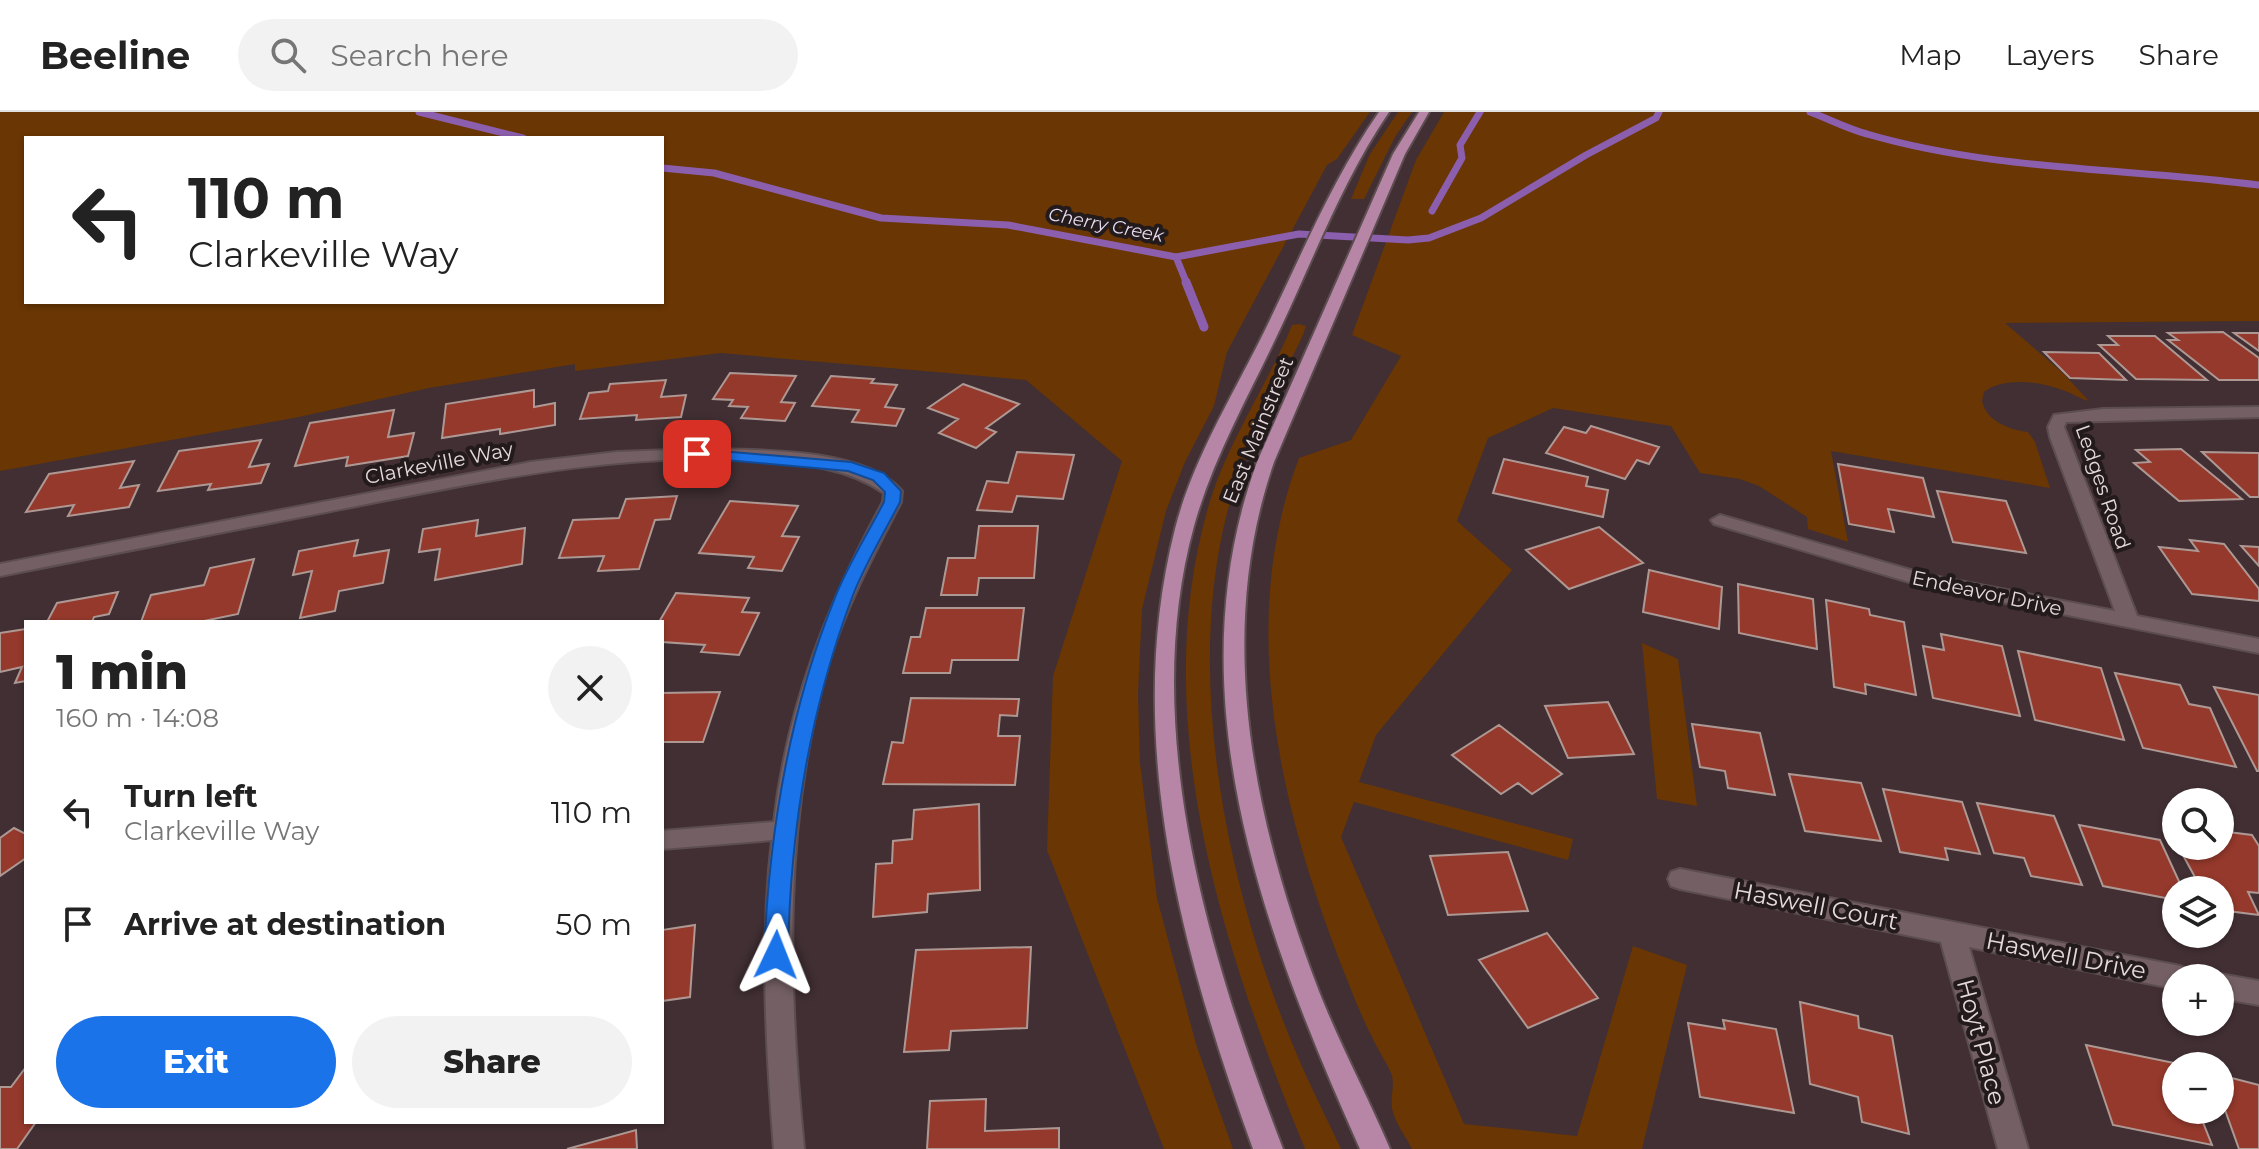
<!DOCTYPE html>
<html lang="en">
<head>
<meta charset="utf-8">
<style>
	:root { --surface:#fff; --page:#f2f2f2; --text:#222; --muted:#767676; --line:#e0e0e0; --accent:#1a73e8 }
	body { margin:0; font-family:Montserrat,sans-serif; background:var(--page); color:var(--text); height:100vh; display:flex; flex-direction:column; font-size:30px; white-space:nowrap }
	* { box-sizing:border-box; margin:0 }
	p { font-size:26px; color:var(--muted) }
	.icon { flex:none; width:44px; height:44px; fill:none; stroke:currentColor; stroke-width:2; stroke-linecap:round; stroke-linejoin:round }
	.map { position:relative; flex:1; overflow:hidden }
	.sheet { position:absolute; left:24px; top:508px; width:640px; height:504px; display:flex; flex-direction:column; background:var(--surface); border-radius:0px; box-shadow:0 2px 6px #0004 }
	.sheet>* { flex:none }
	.hud { position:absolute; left:24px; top:24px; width:640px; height:168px; border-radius:0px; box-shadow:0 2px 6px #0004; background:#fff; color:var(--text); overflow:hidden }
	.tools { position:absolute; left:2162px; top:676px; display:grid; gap:16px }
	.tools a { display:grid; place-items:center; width:72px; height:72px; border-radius:50%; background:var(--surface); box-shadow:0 2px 6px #0004; font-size:40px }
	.pin { position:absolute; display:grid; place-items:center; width:68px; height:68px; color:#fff; margin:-34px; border-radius:16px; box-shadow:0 4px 12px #0006 }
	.me { position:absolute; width:88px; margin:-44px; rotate:2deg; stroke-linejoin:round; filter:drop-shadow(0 0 6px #0008) }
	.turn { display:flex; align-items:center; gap:28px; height:168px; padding:0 32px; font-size:36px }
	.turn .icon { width:104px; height:104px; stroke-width:2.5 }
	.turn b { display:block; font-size:56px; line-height:68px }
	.round { display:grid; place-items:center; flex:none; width:84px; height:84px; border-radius:42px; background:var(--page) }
	.summary { display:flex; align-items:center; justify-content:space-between; height:136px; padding:0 32px }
	h1 { font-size:48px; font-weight:800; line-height:60px }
	.primary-button { display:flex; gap:16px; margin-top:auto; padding:16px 32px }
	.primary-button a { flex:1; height:92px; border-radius:48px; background:var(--accent); color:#fff; font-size:32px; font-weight:800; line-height:92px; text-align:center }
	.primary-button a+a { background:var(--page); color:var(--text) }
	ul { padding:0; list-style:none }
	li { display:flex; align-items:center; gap:24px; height:112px; padding:0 32px }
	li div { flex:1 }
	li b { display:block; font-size:30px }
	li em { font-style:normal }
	header { display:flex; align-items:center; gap:48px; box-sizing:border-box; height:112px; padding:0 40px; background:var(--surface); border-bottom:2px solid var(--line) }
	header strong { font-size:38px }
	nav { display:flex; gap:44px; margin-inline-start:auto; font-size:28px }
	.search { width:560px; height:72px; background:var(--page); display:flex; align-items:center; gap:20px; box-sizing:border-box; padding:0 28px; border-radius:44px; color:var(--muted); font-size:30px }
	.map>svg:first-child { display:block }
</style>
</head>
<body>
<header>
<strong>Beeline</strong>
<div class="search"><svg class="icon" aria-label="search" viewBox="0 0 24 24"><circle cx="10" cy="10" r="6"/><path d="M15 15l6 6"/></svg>Search here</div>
<nav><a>Map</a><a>Layers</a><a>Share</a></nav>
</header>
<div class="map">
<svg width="2259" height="1037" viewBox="0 0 2259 1037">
	<rect width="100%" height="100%" fill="#412f33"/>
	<path fill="#693604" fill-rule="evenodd" d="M0 0H1370L1337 47 1327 53 1227 240 1214 294 1185 350 1166 399 1142 497 1138 582 1140 651 1157 786 1196 932 1233 1037H1164L1047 738 1053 564 1122 349 1026 268 721 241 575 259V252L429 276 299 305 0 359ZM662 26V190H26V26Z
		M1398 0H1412L1395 25 1364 87H1351L1370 42Z
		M1444 0H2259V209L2005 211 2064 262 2089 289C2080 287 2074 282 2065 279 2043 270 2004 264 1984 280L1982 289C1986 309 2010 318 2028 320L2035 330 2050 376 1831 339 1848 430 1808 417 1807 405 1759 374 1740 367 1700 361 1671 314 1553 296 1488 326 1457 409 1512 458 1376 623 1359 670 1573 727 1568 748 1354 690 1341 725 1464 1012 1577 1024 1633 834 1687 853 1642 1037H1412C1406 1025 1396 1012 1393 1000 1389 988 1395 975 1392 964 1388 952 1380 942 1375 931 1365 912 1356 891 1348 870 1283 707 1234 517 1299 346L1351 328 1401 244 1352 223 1416 48Z
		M1299 212 1306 214 1303 223C1276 280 1243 339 1227 401 1184 570 1228 780 1295 938 1309 972 1326 1004 1341 1037H1305C1223 837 1145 605 1210 389 1229 327 1268 272 1292 213Z
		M1642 531 1678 547 1697 694 1657 687Z"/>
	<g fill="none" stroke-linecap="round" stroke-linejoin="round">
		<path stroke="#8c5fae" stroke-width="7" d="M419 0 523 26
			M1810 0C1829 7 1848 17 1867 22 1994 59 2129 56 2259 73
			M662 56 714 61 881 106 1008 113 1176 145 1299 122 1408 128 1429 126 1481 106 1586 43 1656 6 1659 0
			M1432 99 1462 46 1460 33 1480 0
			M1176 145 1187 172"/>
		<path stroke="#8c5fae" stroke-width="9" d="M1186 170 1204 215"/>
	</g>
	<path fill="#95392c" stroke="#ae9894" stroke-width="2" d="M2223 220 2259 246V268H2219L2168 228H2178L2168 221Z
		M2234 221H2259V239Z
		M2108 224H2155L2207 268 2136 267 2099 233H2118Z
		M2044 240 2099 241 2126 268 2070 266Z
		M730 261 796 264 781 290 795 291 785 309 741 306 748 295 729 294 733 288 713 287Z
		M831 264 874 267 871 271 897 273 885 295 904 297 896 314 852 310 859 298 812 294Z
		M666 268 661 285 686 283 681 305 636 308 637 303 580 307 589 281 608 279 610 272Z
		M963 272 1019 292 986 316 996 320 976 336 939 321 958 307 928 296Z
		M534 278V295L555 291V313L500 322V317L442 326 446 292Z
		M394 298 388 325 414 321 408 344 346 354 348 345 295 354 310 311Z
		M1591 314 1659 335 1649 352 1637 348 1625 367 1546 341 1564 315 1586 321Z
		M261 328 249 355 269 352 261 371 208 378 211 372 158 379 179 339Z
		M2181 337 2242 387 2179 389 2134 351 2150 350 2136 338Z
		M1017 340 1074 343 1063 387 1017 384 1012 400 977 398 987 369 1008 371Z
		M2202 340 2259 341V385H2250Z
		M1504 347 1588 365 1586 374 1608 378 1603 405 1493 381Z
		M134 349 120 376 139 373 129 395 68 404 74 393 26 400 49 362Z
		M1838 352 1923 366 1934 405 1888 397 1894 420 1849 412Z
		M1937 379 2006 389 2026 441 1953 430Z
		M677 384 670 407 655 408 639 457 598 459 604 444 559 446 573 408 619 406 626 387Z
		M730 389 798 394 782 424 799 425 782 459 748 456 754 445 699 441Z
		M478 408 476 424 525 416 522 452 435 468 440 437 419 440 423 417Z
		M979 414H1038L1034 466H979L977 483H941L948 446H975Z
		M1599 415 1643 451 1569 477 1526 438Z
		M358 428 354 444 389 438 383 471 339 479 335 499 300 506 312 459 293 463 299 439Z
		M2190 428 2224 432 2259 477V489L2192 482 2159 435 2198 439Z
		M2241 434 2259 435V454Z
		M254 447 238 502 199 510H141L151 483 204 473 210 456Z
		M1649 458 1722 475 1719 517 1643 500Z
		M1738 472 1813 487 1817 537 1739 521Z
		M118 480 109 502 94 505 92 510H47L57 491Z
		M676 481 749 486 742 500 759 501 739 543 701 540 705 533 662 530V510H659Z
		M1826 488 1869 497 1870 503 1904 510 1916 583 1865 572 1866 582 1834 575Z
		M926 496H1024L1018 548H952L950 561H903L911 525H920Z
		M26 517V569L15 571 22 555 0 560V521Z
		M1941 522 2002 534 2020 604 1933 586 1923 534 1944 538Z
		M2018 539 2101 556 2124 628 2035 608Z
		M2115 561 2180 573 2189 592 2210 596 2236 655 2143 636Z
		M2214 575 2259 583V659H2257Z
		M720 580 703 630H662V581Z
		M911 586 1019 587 1017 604 1000 603 998 624H1020L1015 673 883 672 892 630 903 631Z
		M1608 590 1634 642 1568 646 1545 594Z
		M1692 612 1760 621 1775 683 1728 676 1725 659 1700 655Z
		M1499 613 1562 662 1532 682 1518 671 1501 682 1452 643Z
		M1789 662 1861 671 1881 729 1805 719Z
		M1883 677 1962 690 1980 742 1945 736 1948 748 1900 740Z
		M1977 691 2054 704 2082 773 2031 764 2024 746 1994 741Z
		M979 692 980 778 928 782 927 800 873 805 876 752 892 751 893 729 912 727 914 698Z
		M2079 713 2160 728 2183 778H2176V788L2103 774Z
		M14 716 26 722V746L0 764V726Z
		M2220 719 2252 723 2259 734V781L2248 780 2259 803 2220 798V778H2202L2178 734H2220Z
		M1508 740 1528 799 1448 803 1430 744Z
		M695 813 690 885 662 889V818Z
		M1547 821 1598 886 1528 916 1479 848Z
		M1031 835 1027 916 951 919 949 938 904 940 916 838Z
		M1800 890 1858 904 1859 916 1892 924 1909 1022 1862 1010 1858 985 1810 972Z
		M1723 908 1776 917 1794 1001 1700 985 1688 911 1725 917Z
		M2086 933 2179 952 2176 954V998H2198L2212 1033 2113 1013Z
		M26 955V1010H36L17 1037H0V975H11Z
		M2220 963 2259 973V1037H2239L2220 984Z
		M986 987 985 1019 1059 1016V1037H927L930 989Z
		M636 1018 637 1037H567Z"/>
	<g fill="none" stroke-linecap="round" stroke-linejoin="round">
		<defs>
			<path id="street" d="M2259 295V305L2066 310 2064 315 2137 504 2259 527V541L1926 475 1714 412 1711 408 1720 403 1928 463 2115 499 2050 325 2048 315 2054 303 2103 297Z
				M701 337C755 338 864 335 902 379L901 390C874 442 846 494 829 550 782 709 788 874 804 1037H774C766 934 760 831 772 728L662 737V719L774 710C787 594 828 491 883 390L884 381C848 356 806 352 763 349 614 338 472 372 326 400 218 421 109 442 0 464V452L531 350 617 340Z
				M1680 757 2180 854 2189 858 2193 866H2176V877L1969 835 2028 1037H1998L1941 830 1680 777 1671 774 1668 767 1671 760Z
				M2220 862 2259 869V893L2220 886V866H2211Z"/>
			<path id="primary" d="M1379 0H1389C1344 66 1315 143 1281 215 1251 280 1213 345 1194 414 1138 617 1210 847 1283 1037H1253C1182 841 1122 625 1175 417 1193 346 1235 280 1267 214 1302 142 1333 66 1379 0Z
				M1419 0H1429L1405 42 1274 350C1213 526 1255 714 1320 882 1341 935 1368 985 1390 1037H1360C1265 824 1172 583 1257 350L1393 42Z"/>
		</defs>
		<use href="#street" stroke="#5c4d51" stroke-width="4"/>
		<use href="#primary" stroke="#5c4d51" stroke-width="4"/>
		<use href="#street" fill="#746064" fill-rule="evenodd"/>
		<use href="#primary" fill="#b786a6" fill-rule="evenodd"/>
	</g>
	<path fill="#1a73e8" stroke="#114b97" stroke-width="2" d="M697 337 851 350 884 361 901 379 900 390C884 421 865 452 853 483 809 599 790 720 788 843L784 851 776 854 767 851 764 843C769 720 789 598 836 483 849 451 868 421 884 390L885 380 873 368 848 359 692 345V339Z"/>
	<g text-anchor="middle" stroke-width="8" stroke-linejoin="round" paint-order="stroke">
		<g font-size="18" font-style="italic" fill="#e7dbf1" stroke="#221a1b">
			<text transform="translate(1106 113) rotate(11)" y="6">Cherry Creek</text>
		</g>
		<g font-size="20" fill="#e5d9dc" stroke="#221a1b">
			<text transform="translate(1258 318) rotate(-68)" y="7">East Mainstreet</text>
			<text transform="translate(439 351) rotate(-11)" y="7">Clarkeville Way</text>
			<text transform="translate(2103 375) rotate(71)" y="7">Ledges Road</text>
			<text transform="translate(1987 481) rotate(12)" y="7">Endeavor Drive</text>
		</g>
		<g font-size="24" fill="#e5d9dc" stroke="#221a1b">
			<text transform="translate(1816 794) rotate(11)" y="8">Haswell Court</text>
			<text transform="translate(2066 844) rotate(11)" y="8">Haswell Drive</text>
			<text transform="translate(1981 930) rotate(75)" y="8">Hoyt Place</text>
		</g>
	</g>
</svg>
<div class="tools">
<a><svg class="icon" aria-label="search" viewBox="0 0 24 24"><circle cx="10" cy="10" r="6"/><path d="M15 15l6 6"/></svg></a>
<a><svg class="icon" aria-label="layers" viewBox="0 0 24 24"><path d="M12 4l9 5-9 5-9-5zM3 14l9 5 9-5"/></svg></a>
<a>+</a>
<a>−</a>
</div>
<div class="pin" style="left:697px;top:342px;background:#d93025"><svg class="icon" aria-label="arrive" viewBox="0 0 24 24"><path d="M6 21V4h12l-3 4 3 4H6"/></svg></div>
<svg class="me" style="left:776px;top:843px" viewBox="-20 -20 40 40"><path d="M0-17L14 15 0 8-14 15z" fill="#1a73e8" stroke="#fff" stroke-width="4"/></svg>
<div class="hud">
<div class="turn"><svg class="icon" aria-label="left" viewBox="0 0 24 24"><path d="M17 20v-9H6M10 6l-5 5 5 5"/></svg><div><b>110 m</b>Clarkeville Way</div></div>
</div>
<section class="sheet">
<div class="summary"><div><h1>1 min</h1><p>160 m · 14:08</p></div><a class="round"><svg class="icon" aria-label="close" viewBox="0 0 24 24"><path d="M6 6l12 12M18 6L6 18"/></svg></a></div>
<ul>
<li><svg class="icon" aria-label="left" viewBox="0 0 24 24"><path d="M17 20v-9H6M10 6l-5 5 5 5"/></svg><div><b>Turn left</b><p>Clarkeville Way</p></div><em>110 m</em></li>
<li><svg class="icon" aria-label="arrive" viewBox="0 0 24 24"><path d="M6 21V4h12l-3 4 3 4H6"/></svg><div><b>Arrive at destination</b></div><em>50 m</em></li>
</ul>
<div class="primary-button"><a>Exit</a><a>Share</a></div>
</section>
</div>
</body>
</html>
